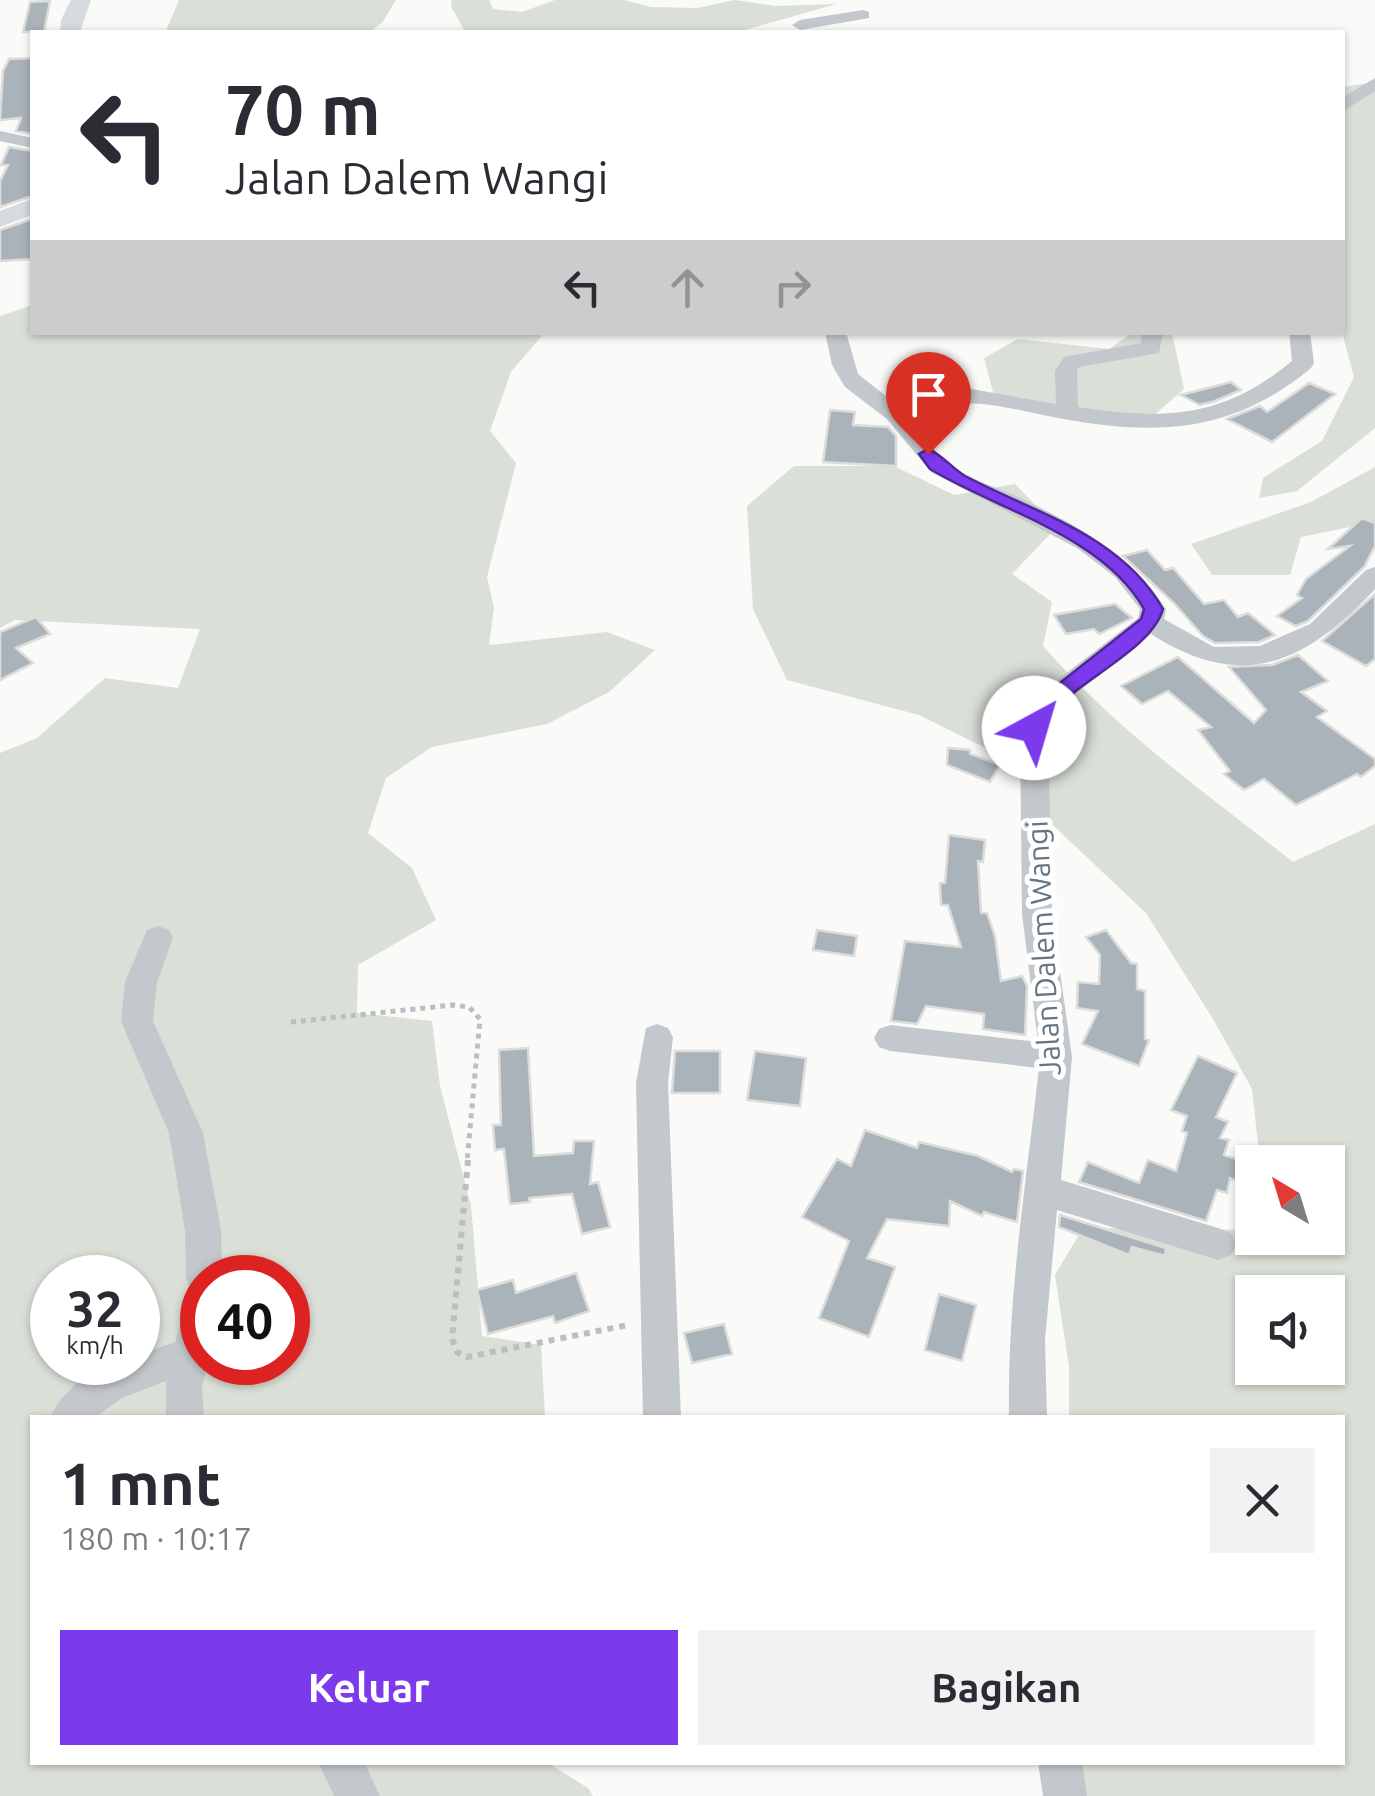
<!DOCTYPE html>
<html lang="id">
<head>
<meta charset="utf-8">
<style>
	:root { --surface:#fff; --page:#f2f2f3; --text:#2b2b33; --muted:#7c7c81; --accent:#7c3aed }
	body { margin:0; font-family:Ubuntu,sans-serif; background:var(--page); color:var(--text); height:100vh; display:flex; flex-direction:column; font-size:38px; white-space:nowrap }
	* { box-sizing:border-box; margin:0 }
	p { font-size:32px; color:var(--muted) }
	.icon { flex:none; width:55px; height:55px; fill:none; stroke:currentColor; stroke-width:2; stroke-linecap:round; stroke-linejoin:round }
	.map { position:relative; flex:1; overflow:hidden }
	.drawer { position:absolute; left:30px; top:1415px; width:1315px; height:350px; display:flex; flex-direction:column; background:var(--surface); border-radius:0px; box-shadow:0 2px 8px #0004 }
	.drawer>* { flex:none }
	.hud { position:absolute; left:30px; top:30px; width:1315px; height:305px; border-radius:0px; box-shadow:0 2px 8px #0004; background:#fff; color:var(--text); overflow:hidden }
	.needle { width:65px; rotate:322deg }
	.tools { position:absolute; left:1235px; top:1145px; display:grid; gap:20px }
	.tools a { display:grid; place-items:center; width:110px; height:110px; border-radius:0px; background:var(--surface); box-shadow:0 2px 8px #0004; font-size:50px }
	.speed { position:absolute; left:30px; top:1255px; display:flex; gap:20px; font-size:50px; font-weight:700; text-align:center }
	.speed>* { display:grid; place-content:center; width:130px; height:130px; border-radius:50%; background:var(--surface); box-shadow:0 2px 8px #0004; line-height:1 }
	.speed small { font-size:25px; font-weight:400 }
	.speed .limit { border:15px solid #d22; background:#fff; color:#111 }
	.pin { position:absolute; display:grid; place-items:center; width:85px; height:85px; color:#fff; margin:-102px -42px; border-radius:50% 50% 50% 0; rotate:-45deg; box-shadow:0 0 10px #0007 }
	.pin .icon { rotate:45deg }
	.me { position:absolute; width:110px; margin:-55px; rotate:39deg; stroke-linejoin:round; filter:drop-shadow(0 0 8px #0008) }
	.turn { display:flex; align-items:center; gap:35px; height:210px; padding:0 30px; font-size:45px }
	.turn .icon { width:130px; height:130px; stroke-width:2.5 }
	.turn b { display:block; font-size:70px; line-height:85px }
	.lanes { display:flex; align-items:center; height:95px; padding:0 30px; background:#0003; justify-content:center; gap:50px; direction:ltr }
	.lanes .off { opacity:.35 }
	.round { display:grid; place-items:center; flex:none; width:105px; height:105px; border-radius:0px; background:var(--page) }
	.head { display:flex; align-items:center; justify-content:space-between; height:170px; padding:0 30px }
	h1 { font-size:60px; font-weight:700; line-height:75px }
	.primary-button { display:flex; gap:20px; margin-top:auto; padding:20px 30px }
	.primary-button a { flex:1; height:115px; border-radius:0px; background:var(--accent); color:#fff; font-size:40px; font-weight:700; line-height:115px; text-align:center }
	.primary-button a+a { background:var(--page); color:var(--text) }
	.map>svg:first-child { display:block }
</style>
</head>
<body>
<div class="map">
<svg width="1375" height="1796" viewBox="0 0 1375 1796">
	<rect width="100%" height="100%" fill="#fafaf8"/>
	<path fill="#dadfd7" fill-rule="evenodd" d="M179 0H396L382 23 369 32H160L166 31Z
		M452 0H489L493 9 522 12 555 0H624L651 7 697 8 735 0 776 6 836 4 738 32H465L451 6Z
		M1375 82V428L1297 491 1259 498 1263 478 1322 441 1354 377 1342 332 1343 87Z
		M32 305V332L544 333 511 372 490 431 516 463 487 577 494 608 489 645 607 632 655 650 609 692 547 724 432 747 386 778 368 833 412 868 436 920 358 965 357 1013 432 1021 440 1086 471 1206 482 1336 541 1345 545 1417 32 1418V1762L548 1763 588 1788 593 1796H0V753L37 738 105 678 178 688 200 629 15 620 0 628V316ZM52 1278H138V1362H52ZM202 1278H288V1362H202Z
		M1132 333H1172L1184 389 1145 423 994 396 984 358 1018 339 1109 349Z
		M794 466H894L954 495 1015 484 1057 527 1012 574 1052 602 1043 646C1116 730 1207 794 1293 862L1375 824V1796H1077L1070 1763 1342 1762V1418L1069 1417V1367L1055 1275 1083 1228 1252 1230V1238H1328V1162H1260L1252 1089 1213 1019 1146 913 1040 813 1028 769 919 715 787 680 753 609 747 506ZM1252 1292H1328V1368H1252Z
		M1375 467V522L1301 537 1290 575H1212L1191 544 1311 502Z"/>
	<path fill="#aab3b9" stroke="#dcdcda" stroke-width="2.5" d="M50 1 44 32H23L30 2Z
		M32 58V134L16 131 21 118 0 120 3 71 9 59Z
		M9 147 32 151V196L0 207V181L8 165H1Z
		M32 219V259L0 261V230Z
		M1231 382 1241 390 1215 401 1200 405 1181 395Z
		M1309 383 1335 394 1272 442 1227 419 1260 406 1267 412Z
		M830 410 855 412 853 425 888 427 896 436V466L823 462Z
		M1362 518 1375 523V546L1364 567 1308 621 1296 626 1277 616 1302 598 1297 595 1306 579 1350 546 1328 549Z
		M1147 550 1165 570 1173 568 1204 604 1224 600 1238 617 1248 613 1275 635 1259 642 1215 643 1203 636 1174 603 1123 556Z
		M1375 594V659L1366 666 1322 641Z
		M1115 604 1132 618 1099 634 1094 629 1066 634 1054 615Z
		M36 617 50 634 16 648 33 663 0 680V632Z
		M1298 655 1328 681 1301 692 1327 711 1317 717 1375 759V766L1361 777 1357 774 1296 805 1264 779 1244 790 1224 774 1230 771 1198 730 1211 727 1168 691 1142 704 1121 686 1178 657 1254 723 1266 710 1229 667 1272 665Z
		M948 748 970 750V754L1000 765 990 782 947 765Z
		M949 835 985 840 983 862 978 861 981 913H987L995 936 1001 981 1022 976 1027 986 1025 1035 983 1029 984 1014 926 1006 917 1024 891 1021 905 941 961 947 948 905H941L940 883H945Z
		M817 930 857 936 854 956 813 950Z
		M1106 930 1131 963 1137 964V989L1145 991V1039L1149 1040 1139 1066 1082 1044 1098 1011 1077 1008 1078 982 1099 984 1100 955 1086 937Z
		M528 1048 534 1156 573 1153 574 1141H594L590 1184 598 1182 610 1227 582 1234 572 1194 529 1198 530 1202 510 1204 504 1149 495 1150 493 1125H501L499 1050Z
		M675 1051H720V1093H672Z
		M755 1051 806 1058 800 1106 747 1100Z
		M1198 1056 1237 1073 1216 1117 1228 1122 1220 1138 1229 1140 1224 1155 1252 1164V1185L1230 1178 1227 1193 1217 1190 1206 1221 1079 1182 1088 1162 1139 1183 1148 1160 1176 1171 1187 1133 1182 1131 1187 1116 1171 1110Z
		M865 1130 917 1148 919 1142 978 1156 1012 1172 1014 1169 1023 1171 1017 1222 984 1212 982 1216 950 1201 949 1226 887 1219 867 1258 895 1267 869 1337 819 1318 849 1241 802 1217 837 1159 851 1166Z
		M1060 1215 1166 1248 1165 1256 1132 1247 1129 1255 1059 1227Z
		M576 1273 589 1311 555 1323 553 1316 488 1334 477 1290 513 1280 516 1293Z
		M939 1294 976 1305 962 1361 925 1350Z
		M724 1324 732 1354 692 1363 684 1333Z"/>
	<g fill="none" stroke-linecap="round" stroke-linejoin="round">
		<path stroke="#bbbfc2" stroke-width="5" stroke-dasharray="5 5" stroke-linecap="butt" d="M291 1022 453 1005 469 1007 480 1019 467 1162"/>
		<path stroke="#bbbfc2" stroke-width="6" stroke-dasharray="6 6" stroke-linecap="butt" d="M468 1160 452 1339 457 1352 467 1357 628 1325"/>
		<path fill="#c3c8cc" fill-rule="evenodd" d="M863 10 869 12V18L800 30 792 25 800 20Z
			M1375 78V91L1342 112V98Z
			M0 131 32 138V148L0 141Z
			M825 332H846L858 374 896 404 960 387 1056 404 1055 371 1064 357 1141 343 1142 332H1163L1159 353 1079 367 1077 371 1078 407C1165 420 1222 419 1292 361L1289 332H1310L1314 363 1311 368C1227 438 1146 436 1043 415 989 404 963 395 909 415 922 431 932 450 948 463 967 478 990 485 1011 494 1073 522 1128 552 1166 609L1164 619 1214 647 1260 646 1310 624 1366 570 1375 567V589C1306 663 1243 693 1151 634L1079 691 1048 728 1052 914 1072 1057 1061 1180 1218 1228 1231 1233 1236 1244 1231 1255 1218 1260 1057 1210 1045 1340 1047 1418H1009C1007 1299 1026 1185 1039 1068L890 1051 879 1047 874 1038 879 1029 890 1025 1038 1042 1022 914 1020 728 1060 678 1138 618 1140 609 1115 577 1077 548 931 472 887 419 845 387 832 365Z
			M158 926 169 930 173 938 157 982 153 1021 203 1133 221 1230 222 1278H202V1362H208L202 1387 204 1418H166V1381L122 1398 94 1418H50C64 1385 102 1362 138 1362V1355L175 1342 189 1295 198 1292 191 1290 186 1278 185 1230 169 1133 121 1021 125 982 147 930Z
			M657 1024 668 1028 673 1037 668 1083 681 1418H643L636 1083 646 1028Z
			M318 1762H364L380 1796H334Z
			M1038 1762H1082L1087 1796H1043Z"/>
		<path fill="#d6dbdf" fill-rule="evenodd" d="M71 0H91L80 32H60L61 20Z
			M32 199V215L0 227V211Z"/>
	</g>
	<path fill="#7c3aed" stroke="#51269a" stroke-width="2.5" d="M928 449C941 454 952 468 965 476 1035 513 1121 535 1163 609 1152 649 1080 679 1053 712 1048 718 1045 726 1041 733H1027L1024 728 1036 705 1056 686 1141 619 1144 609C1103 536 998 510 930 469L919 454Z"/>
	<g text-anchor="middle" stroke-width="10" stroke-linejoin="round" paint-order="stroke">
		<g font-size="30" fill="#657683" stroke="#fff">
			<text transform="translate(1044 948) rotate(-93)" y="10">Jalan Dalem Wangi</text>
		</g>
	</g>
</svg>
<div class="tools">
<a><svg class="needle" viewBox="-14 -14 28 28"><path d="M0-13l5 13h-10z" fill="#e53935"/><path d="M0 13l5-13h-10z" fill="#7c7c81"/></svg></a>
<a><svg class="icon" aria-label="sound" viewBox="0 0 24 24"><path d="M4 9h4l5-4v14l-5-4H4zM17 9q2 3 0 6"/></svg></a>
</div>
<div class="speed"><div>32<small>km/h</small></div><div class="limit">40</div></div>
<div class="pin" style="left:928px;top:454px;background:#d93025"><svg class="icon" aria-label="arrive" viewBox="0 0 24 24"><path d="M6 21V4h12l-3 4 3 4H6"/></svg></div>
<svg class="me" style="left:1034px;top:728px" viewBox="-20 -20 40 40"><circle r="19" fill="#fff"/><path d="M0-13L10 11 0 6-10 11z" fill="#7c3aed"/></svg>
<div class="hud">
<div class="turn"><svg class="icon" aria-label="left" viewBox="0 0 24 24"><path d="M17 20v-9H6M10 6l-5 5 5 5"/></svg><div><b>70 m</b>Jalan Dalem Wangi</div></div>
<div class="lanes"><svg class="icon" aria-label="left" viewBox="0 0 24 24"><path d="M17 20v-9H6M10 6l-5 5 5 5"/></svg><svg class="icon off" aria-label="ahead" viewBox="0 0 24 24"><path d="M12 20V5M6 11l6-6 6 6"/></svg><svg class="icon off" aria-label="right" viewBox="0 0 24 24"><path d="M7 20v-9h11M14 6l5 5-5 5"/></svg></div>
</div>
<section class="drawer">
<div class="head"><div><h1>1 mnt</h1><p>180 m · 10:17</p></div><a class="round"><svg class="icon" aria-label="close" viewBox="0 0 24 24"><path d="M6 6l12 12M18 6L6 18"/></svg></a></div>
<div class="primary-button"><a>Keluar</a><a>Bagikan</a></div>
</section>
</div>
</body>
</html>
